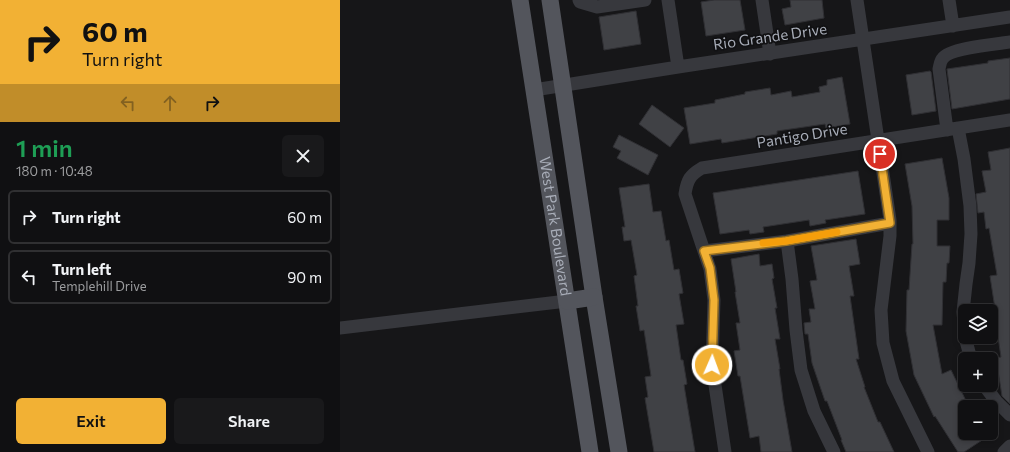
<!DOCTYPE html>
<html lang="en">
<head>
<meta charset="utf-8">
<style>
	:root { --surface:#101012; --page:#19191b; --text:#f1f3f6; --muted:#9c9d9f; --line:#303032; --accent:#f2b134 }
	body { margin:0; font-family:Commissioner,sans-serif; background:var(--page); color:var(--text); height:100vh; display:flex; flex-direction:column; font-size:15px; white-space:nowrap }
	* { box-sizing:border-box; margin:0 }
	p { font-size:13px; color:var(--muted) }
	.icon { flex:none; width:22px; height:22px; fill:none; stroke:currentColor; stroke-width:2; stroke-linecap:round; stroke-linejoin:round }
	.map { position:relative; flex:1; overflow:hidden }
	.side { display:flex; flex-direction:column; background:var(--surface); width:340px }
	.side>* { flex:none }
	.guide { background:#f2b134; color:#111; overflow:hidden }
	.tools { position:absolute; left:618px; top:304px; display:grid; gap:8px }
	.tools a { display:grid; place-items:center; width:40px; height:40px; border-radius:6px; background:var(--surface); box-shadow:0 2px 6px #0003,0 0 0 1px var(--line); font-size:20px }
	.pin { position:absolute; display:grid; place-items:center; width:34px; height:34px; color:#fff; margin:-17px; border:2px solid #fff; border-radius:50%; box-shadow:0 1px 4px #0007 }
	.me { position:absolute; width:44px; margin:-22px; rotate:2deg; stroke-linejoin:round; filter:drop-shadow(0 0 3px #0008) }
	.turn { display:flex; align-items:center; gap:14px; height:84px; padding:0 16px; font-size:18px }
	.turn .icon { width:52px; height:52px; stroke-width:2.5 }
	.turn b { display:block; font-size:28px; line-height:34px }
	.lanes { display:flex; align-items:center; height:38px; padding:0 16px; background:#0003; justify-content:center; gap:20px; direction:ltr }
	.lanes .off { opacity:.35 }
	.round { display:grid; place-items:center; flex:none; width:42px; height:42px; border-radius:6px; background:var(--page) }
	.headline { display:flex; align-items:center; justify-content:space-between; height:68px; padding:0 16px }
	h1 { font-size:24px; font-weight:600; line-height:30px; color:#1e9e55 }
	.primary-button { display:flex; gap:8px; margin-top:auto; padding:8px 16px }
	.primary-button a { flex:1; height:46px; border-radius:6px; background:var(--accent); color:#111; font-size:16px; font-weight:600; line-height:46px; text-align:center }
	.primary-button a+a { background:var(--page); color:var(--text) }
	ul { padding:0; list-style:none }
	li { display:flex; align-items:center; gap:12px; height:54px; margin:0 8px 6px; padding:0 8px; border:2px solid var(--line); border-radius:6px }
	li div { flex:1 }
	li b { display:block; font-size:15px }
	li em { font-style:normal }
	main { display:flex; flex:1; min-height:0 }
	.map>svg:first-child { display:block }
</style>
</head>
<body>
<main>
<section class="side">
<div class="guide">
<div class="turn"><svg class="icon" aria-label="right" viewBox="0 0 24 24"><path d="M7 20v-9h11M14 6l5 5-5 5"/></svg><div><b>60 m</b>Turn right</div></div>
<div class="lanes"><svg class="icon off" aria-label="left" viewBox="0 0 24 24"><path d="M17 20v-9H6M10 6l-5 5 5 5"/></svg><svg class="icon off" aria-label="ahead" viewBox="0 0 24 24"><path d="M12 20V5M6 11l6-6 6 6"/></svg><svg class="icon" aria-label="right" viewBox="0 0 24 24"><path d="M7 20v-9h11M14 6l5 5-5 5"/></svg></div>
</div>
<div class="headline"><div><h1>1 min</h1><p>180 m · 10:48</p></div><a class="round"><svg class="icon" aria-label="close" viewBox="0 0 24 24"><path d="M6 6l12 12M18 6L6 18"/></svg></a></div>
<ul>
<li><svg class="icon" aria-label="right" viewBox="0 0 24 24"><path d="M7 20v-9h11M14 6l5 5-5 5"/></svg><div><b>Turn right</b></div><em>60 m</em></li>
<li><svg class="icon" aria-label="left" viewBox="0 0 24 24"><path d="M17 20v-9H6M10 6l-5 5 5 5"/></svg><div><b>Turn left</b><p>Templehill Drive</p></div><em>90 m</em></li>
</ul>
<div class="primary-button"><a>Exit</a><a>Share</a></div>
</section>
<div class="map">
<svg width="670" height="452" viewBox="0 0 670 452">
	<rect width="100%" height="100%" fill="#161618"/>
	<path fill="#404145" stroke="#303034" d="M374 0H400L405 30 366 36 361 2Z
		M450 0H482L484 18 445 25 442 9 451 7Z
		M296 11 301 44 264 50 259 17Z
		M670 58V99L612 109 607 69 648 63V61Z
		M590 71 591 72 596 111 572 115 566 75Z
		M502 77 510 124 486 128 485 124 437 131V134L382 143 381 139 350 144 344 108 375 103V100L405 94V92L430 88 431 95 451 91 452 97 480 92 479 87 487 85V80Z
		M312 105 344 128 330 147 299 124Z
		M279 135 318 155 308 175 277 158 281 151 273 147Z
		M670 148V404L662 396 656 358 661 357 657 330 651 331V316L656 315 650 276 657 275 649 228 646 229 644 212 638 213 636 194 646 192 642 171 651 170 648 152Z
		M602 158 609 198V220H597V246H610L609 263H607L606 282H603L602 325H593L602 374 611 370 629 407H625V433H653L624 452H618L595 416 594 417 574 375 566 331 567 290H569L572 244H573L572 206 565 164Z
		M518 171 525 214 485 220 486 223 470 226 469 220 423 227 424 232 410 234 409 230 380 234 373 193Z
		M309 184 313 212 321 211 326 241 329 240 334 270 339 269 343 293 339 294 344 324 336 325 341 360H343L347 384 344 385 355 452H314L305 398 308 397 305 377 311 376 304 330 300 331 296 306H298L294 276 297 275 291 240 284 241 282 227H285L279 188Z
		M516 239 520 264 509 266 514 296H510L519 359H516L525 387H524L538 422H540L554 452H506L501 440H502L487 401H485L472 363 468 334H465L464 323 471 322 469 309H475L470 281 477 280 471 246Z
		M419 254 420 266 432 264 434 278 432 279 437 308H435L440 339H435L440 369H439L443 400 452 452H421L419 436 410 438 400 376H398L394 351 400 350 396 323H400L395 292H396L391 259Z"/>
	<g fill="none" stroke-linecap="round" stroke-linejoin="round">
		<path stroke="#37383d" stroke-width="13" d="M239 0 240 2 257 7 305 0
			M328 0 338 67
			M422 0 430 54
			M517 0 550 220V236L541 310 543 343 553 381 588 452
			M609 0 613 26
			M194 90 338 67 670 17
			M618 128 624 159 630 206 631 234 629 263 626 284 623 312 625 335
			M607 130 599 69C600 65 600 61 603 58 610 48 657 44 670 42
			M447 241 550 223
			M364 251 447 241 452 279 456 330 461 370 474 411 494 452
			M0 328 227 301
			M625 337 629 352 631 359
			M644 385 656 401 670 415
			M385 452 372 365 374 300 370 269 345 194C347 180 350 175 362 168L670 120
			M664 452 670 446"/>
		<g stroke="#53555c" stroke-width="17">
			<path id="s1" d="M180 0 250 452"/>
			<path d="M210 0 254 297 279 452"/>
			<path d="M227 301 254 297"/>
		</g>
	</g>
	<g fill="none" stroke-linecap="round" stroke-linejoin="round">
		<defs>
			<path id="route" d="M372 365 374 300 370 268 364 251 446 241 550 223 540 154"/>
		</defs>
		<use href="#route" stroke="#9d7322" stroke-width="10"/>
		<use href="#route" stroke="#f2b134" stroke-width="7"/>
		<path stroke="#f59e0b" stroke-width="7" d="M423 243 446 241 497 232"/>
	</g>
	<g text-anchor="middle" stroke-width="3.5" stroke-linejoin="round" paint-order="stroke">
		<g font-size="15" fill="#a8adb8" stroke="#111113">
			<text transform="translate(430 37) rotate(-8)" y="5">Rio Grande Drive</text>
			<text transform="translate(462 136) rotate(-9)" y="5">Pantigo Drive</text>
			<text dy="5" stroke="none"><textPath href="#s1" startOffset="229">West Park Boulevard</textPath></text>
		</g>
	</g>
</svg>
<div class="tools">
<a><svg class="icon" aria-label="layers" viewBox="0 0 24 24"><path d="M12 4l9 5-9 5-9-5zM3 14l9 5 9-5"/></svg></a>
<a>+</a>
<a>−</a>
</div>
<div class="pin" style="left:540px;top:154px;background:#d93025"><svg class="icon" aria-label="arrive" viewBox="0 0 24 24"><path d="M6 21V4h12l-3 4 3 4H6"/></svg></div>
<svg class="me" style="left:372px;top:365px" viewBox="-20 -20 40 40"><circle r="17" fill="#f2b134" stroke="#fff" stroke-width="3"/><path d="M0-11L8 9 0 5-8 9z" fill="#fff"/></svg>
</div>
</main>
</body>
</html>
